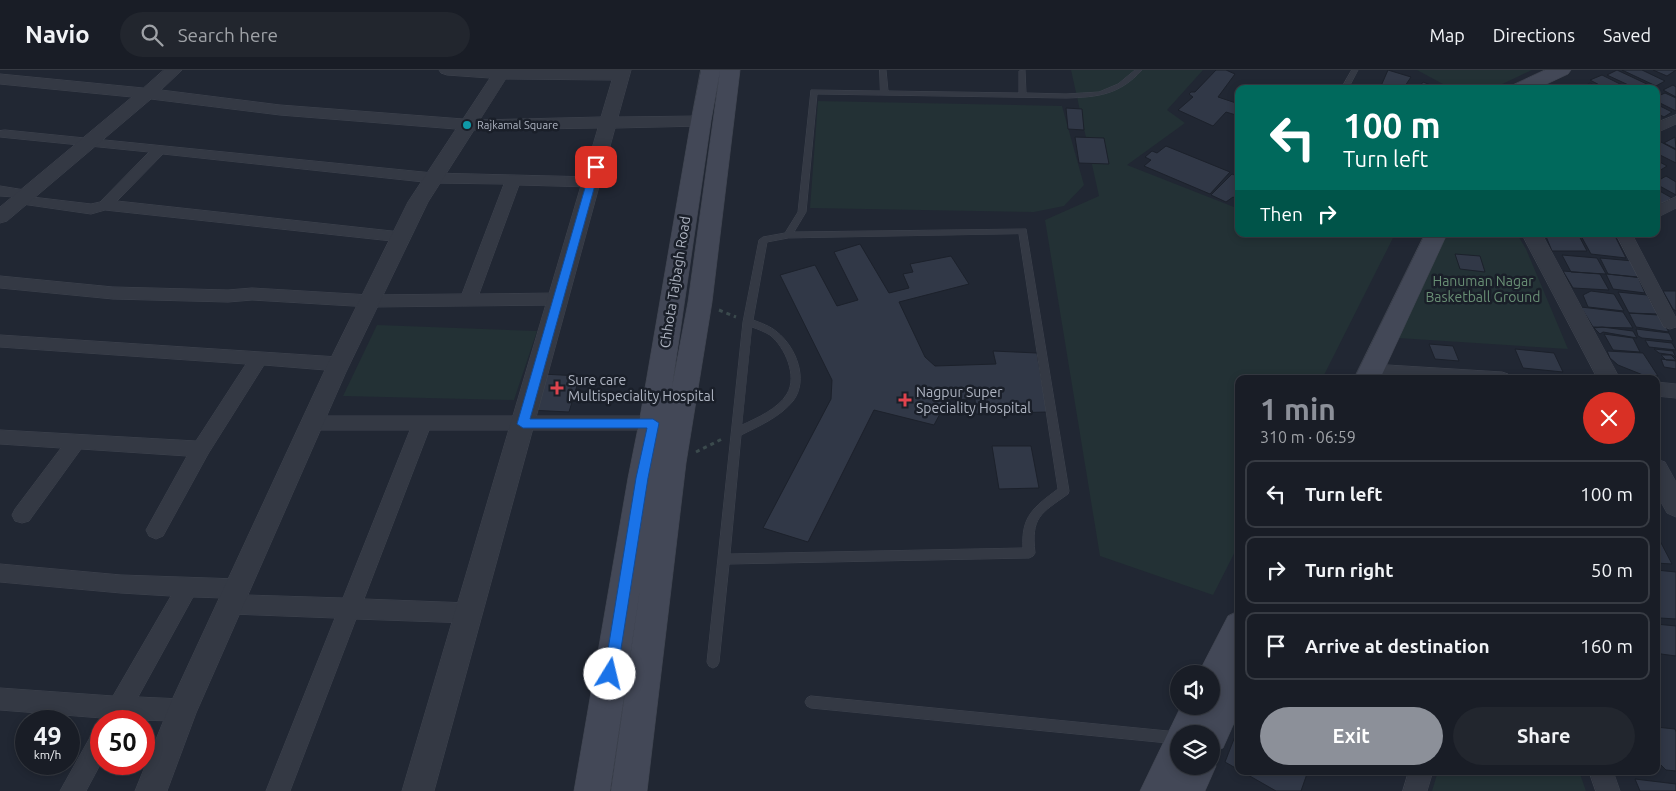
<!DOCTYPE html>
<html lang="en">
<head>
<meta charset="utf-8">
<style>
	:root { --surface:#191d26; --page:#22262e; --text:#f1f3f6; --muted:#9fa2a7; --line:#373b43; --accent:#8c9099 }
	body { margin:0; font-family:Ubuntu,sans-serif; background:var(--page); color:var(--text); height:100vh; display:flex; flex-direction:column; font-size:19px; white-space:nowrap }
	* { box-sizing:border-box; margin:0 }
	p { font-size:16px; color:var(--muted) }
	.icon { flex:none; width:28px; height:28px; fill:none; stroke:currentColor; stroke-width:2; stroke-linecap:round; stroke-linejoin:round }
	.map { position:relative; flex:1; overflow:hidden }
	.panel { position:absolute; left:1235px; top:305px; width:425px; height:400px; display:flex; flex-direction:column; background:var(--surface); border-radius:10px; box-shadow:0 2px 8px #0003,0 0 0 1px var(--line) }
	.panel>* { flex:none }
	.top-card { position:absolute; left:1235px; top:15px; width:425px; height:152px; border-radius:10px; box-shadow:0 2px 8px #0003,0 0 0 1px var(--line); background:#00695c; color:#fff; overflow:hidden }
	.buttons { position:absolute; left:1170px; top:595px; display:grid; gap:10px }
	.buttons a { display:grid; place-items:center; width:50px; height:50px; border-radius:50%; background:var(--surface); box-shadow:0 2px 8px #0003,0 0 0 1px var(--line); font-size:25px }
	.speed { position:absolute; left:15px; top:640px; display:flex; gap:10px; font-size:25px; font-weight:700; text-align:center }
	.speed>* { display:grid; place-content:center; width:65px; height:65px; border-radius:50%; background:var(--surface); box-shadow:0 2px 8px #0003,0 0 0 1px var(--line); line-height:1 }
	.speed small { font-size:12px; font-weight:400 }
	.speed .limit { border:8px solid #d22; background:#fff; color:#111 }
	.pin { position:absolute; display:grid; place-items:center; width:42px; height:42px; color:#fff; margin:-21px; border-radius:10px; box-shadow:0 2px 8px #0006 }
	.me { position:absolute; width:55px; margin:-28px; rotate:9deg; stroke-linejoin:round; filter:drop-shadow(0 0 4px #0008) }
	.turn { display:flex; align-items:center; gap:18px; height:105px; padding:0 25px; font-size:22px }
	.turn .icon { width:65px; height:65px; stroke-width:2.5 }
	.turn b { display:block; font-size:35px; line-height:42px }
	.then { display:flex; align-items:center; height:48px; padding:0 25px; background:#0003; gap:10px; font-size:19px }
	.round { display:grid; place-items:center; flex:none; width:52px; height:52px; border-radius:26px; background:var(--page) }
	.head { display:flex; align-items:center; justify-content:space-between; height:85px; padding:0 25px }
	h1 { font-size:30px; font-weight:600; line-height:38px; color:var(--accent) }
	.primary-button { display:flex; gap:10px; margin-top:auto; padding:10px 25px }
	.primary-button a { flex:1; height:58px; border-radius:30px; background:var(--accent); color:#fff; font-size:20px; font-weight:600; line-height:58px; text-align:center }
	.primary-button a+a { background:var(--page); color:var(--text) }
	ul { padding:0; list-style:none }
	li { display:flex; align-items:center; gap:15px; height:68px; margin:0 10px 8px; padding:0 15px; border:2px solid var(--line); border-radius:10px }
	li div { flex:1 }
	li b { display:block; font-size:19px }
	li em { font-style:normal }
	header { display:flex; align-items:center; gap:30px; box-sizing:border-box; height:70px; padding:0 25px; background:var(--surface); border-bottom:1px solid var(--line) }
	header strong { font-size:24px }
	nav { display:flex; gap:28px; margin-inline-start:auto; font-size:18px }
	.search { width:350px; height:45px; background:var(--page); display:flex; align-items:center; gap:12px; box-sizing:border-box; padding:0 18px; border-radius:28px; color:var(--muted); font-size:19px }
	.map>svg:first-child { display:block }
</style>
</head>
<body>
<header>
<strong>Navio</strong>
<div class="search"><svg class="icon" aria-label="search" viewBox="0 0 24 24"><circle cx="10" cy="10" r="6"/><path d="M15 15l6 6"/></svg>Search here</div>
<nav><a>Map</a><a>Directions</a><a>Saved</a></nav>
</header>
<div class="map">
<svg width="1676" height="721" viewBox="0 0 1676 721">
	<rect width="100%" height="100%" fill="#212733"/>
	<path fill="#233135" d="M1071 0H1203L1167 40 1185 53 1127 95 1239 139V164H1395L1322 309H1239V474L1213 525 1100 486 1045 150 1099 126Z
		M1417 0H1532L1492 19H1452Z
		M818 31 1062 36 1084 115 1064 136 1034 142 810 138Z
		M1446 164H1517L1526 179 1568 279 1398 268Z
		M377 255 537 261 514 330 343 326Z
		M1438 701H1579L1586 721H1432Z"/>
	<path fill="#313847" stroke="#1c212b" d="M1216 0H1226L1235 4 1218 27 1239 34V46L1226 42 1213 56 1178 40 1193 27 1189 24 1191 22H1195Z
		M1388 0 1411 7 1403 19 1381 16Z
		M1617 0 1651 16 1645 19H1637L1607 5Z
		M1622 0H1642L1665 11 1656 16Z
		M1653 0H1676L1667 6Z
		M1602 5 1630 19H1607L1590 10Z
		M1423 12 1441 19H1418Z
		M1590 13 1602 19H1579Z
		M1673 15 1676 17V27L1663 20Z
		M1665 23 1676 28V41L1656 31V27Z
		M1656 34 1672 42 1664 47 1656 43Z
		M1066 38 1082 39 1084 60 1068 59Z
		M1075 67 1104 68 1109 94 1079 93Z
		M1675 67 1676 79 1664 73Z
		M1661 72 1676 80V93L1656 83V75Z
		M1166 76 1230 102 1210 124 1144 96 1151 90 1145 87 1152 81 1157 83Z
		M1656 90 1667 96 1659 101 1656 99Z
		M1232 104 1239 107V130L1233 127 1226 132 1211 125Z
		M1666 106 1676 112V125L1656 114V112Z
		M1656 119 1672 128 1656 137Z
		M1545 164H1578L1587 181H1552Z
		M1580 164H1618L1619 166H1615L1626 188 1591 184Z
		M860 174 889 223 909 218 903 204 913 202 910 194 951 186 969 214 899 232 925 287 935 296 996 294 993 281 1037 283 1047 342 976 344 975 329 942 330 943 338 934 355 874 340 808 472 763 458 831 329 832 310 780 205 815 195 837 236 858 230 834 182Z
		M1455 184 1480 186 1485 202 1460 199Z
		M1562 185 1597 188 1606 204 1571 202Z
		M1600 188 1633 191 1642 208 1608 204Z
		M1563 201 1600 204 1609 220 1573 218Z
		M1606 204 1638 207 1645 223 1613 219Z
		M1591 221 1614 224 1624 241 1588 237 1583 225Z
		M1663 221H1676V241L1673 239Z
		M1618 222 1647 225 1658 244 1629 243Z
		M1581 237 1623 242 1633 258 1593 257Z
		M1629 243 1658 245 1669 262 1636 257Z
		M1602 257 1633 261 1637 268 1603 262 1600 264 1594 258Z
		M1636 259 1669 263 1673 271 1642 268 1638 266Z
		M1604 264 1633 268 1640 282 1613 280Z
		M1645 270 1672 273 1676 280 1649 277Z
		M1429 274 1453 276 1459 291 1435 289Z
		M1515 279 1554 283 1563 302 1523 298Z
		M1654 279 1673 281 1676 288 1673 285 1659 283Z
		M1607 281 1643 283 1658 306 1643 305 1618 295 1610 288Z
		M1661 285H1671L1676 290H1666Z
		M1661 289 1676 291V299L1664 297Z
		M542 304 580 306 569 342 529 340Z
		M992 376H1031L1039 418 999 419Z
		M1656 469H1659L1672 494 1656 493Z
		M1656 500 1676 502V549L1660 548 1656 538Z
		M1656 554 1676 556V586L1661 584 1656 575Z
		M1239 656V700L1225 692Z
		M1656 657 1675 659 1676 662V701L1666 700 1656 690Z
		M1241 701H1308L1301 721H1276Z
		M1635 709 1676 714V721H1640Z"/>
	<g fill="none" stroke-linecap="round" stroke-linejoin="round">
		<defs>
			<path id="service" d="M880 0H886L888 21 1019 23V1L1025 0 1026 23 1066 24 1099 22 1118 14 1135 0H1142C1119 25 1098 27 1066 28L817 24 806 142 794 162 1026 159 1069 421 1068 424C1040 444 1031 447 1035 483L1033 486 1029 488 729 494 719 592 717 596 713 598 709 596 707 592 743 252 759 170 763 167 785 163 798 142 811 20 880 21ZM1019 164 1058 419C1034 437 1021 446 1023 478L730 484 741 365C759 356 780 347 793 331 809 310 796 277 777 262 770 256 761 253 753 250L767 172 788 168ZM752 257C758 259 765 262 770 265 785 277 798 306 787 324 778 339 757 348 742 355Z
				M1352 0H1358L1348 19H1341Z
				M811 626 1178 662 1183 664H1179L1178 674 811 638 807 636 805 632 807 628Z"/>
			<path id="minor" d="M1676 45V54L1656 63V53Z
				M5 60 433 103 592 107 597 109 599 112 597 115 592 117 519 115 479 224 558 223 564 225 566 229 564 233 558 235 370 237 252 230 228 232 113 229 0 218V206L113 217 228 220 252 218 370 225 462 224 504 114 433 113 163 84 117 131 401 162 407 163 409 167 407 171 401 172 105 140 91 144 15 133 12 130 14 127 0 126V116L31 121 33 124 32 127 91 134 100 132 149 82 0 67V61Z
				M1676 127V138L1656 148V136Z
				M1616 164H1632L1676 248V257L1670 259 1664 257Z
				M0 265 338 287 344 289 347 294 344 299 338 301 264 295 208 384 163 466 156 469 149 466 146 460 187 386 81 379 29 451 22 453 15 451 12 445 15 439 61 378 0 374V360L196 371 246 294 0 277Z
				M1371 294 1502 302 1508 304 1511 309 1371 308 1365 306 1362 301 1365 296Z
				M1656 312 1676 314V328L1656 326Z
				M313 346H653L670 351 672 356 670 361 663 363 653 360H429L364 529 469 533 477 536 480 543 477 550 469 553 356 549 290 721H266L335 548 232 544 224 541 221 534 224 528 193 527 138 627 182 629 190 632 194 640 190 648 182 651 126 650 125 651H101V653L100 651 102 648 0 640V618L113 626 171 526 121 523 0 512V494L121 505 238 509 246 512 249 519 246 525 343 528 410 360H313L306 358 304 353 306 348Z
				M101 658V693L86 721H60L93 662Z
				M1409 701H1433L1427 721H1403Z
				M1589 701H1613L1620 721H1596Z"/>
			<path id="tertiary" d="M164 0H182L161 20 280 35 463 49 490 8 447 5 441 3 439 0H631L618 47 701 46 707 47 710 51 707 55 701 56 615 58 434 721H402L598 58 474 60 428 132 346 302 196 643 167 721H135L172 630 324 302 408 132 456 59 280 45 151 29 7 151 0 153V137L132 27 0 14V4L143 18ZM506 9 612 10 601 47 480 50Z
				M1522 164H1542L1620 309H1598Z
				M1656 389 1665 392 1676 412V447L1667 443 1656 423Z"/>
			<path id="secondary" d="M701 0H740L712 232 686 393 647 721H611L640 519 610 721H574L628 408 639 353 691 51ZM720 1 688 232 672 317 711 51Z
				M1545 0H1571L1568 4 1536 19H1510L1513 15Z
				M1425 164H1447L1380 309H1354Z
				M1239 541V642L1223 678 1211 683V664H1179V696H1211V685L1216 696 1205 721H1140L1181 636H1211V604H1198L1228 546Z"/>
		</defs>
		<use href="#service" stroke="#3e434e" stroke-width="1"/>
		<use href="#minor" stroke="#3e434e" stroke-width="1"/>
		<use href="#tertiary" stroke="#3e434e" stroke-width="1"/>
		<use href="#secondary" stroke="#3e434e" stroke-width="1"/>
		<path stroke="#3b4a4d" stroke-width="3" stroke-dasharray="4 4" stroke-linecap="butt" d="M719 240 736 247
			M696 382 722 369"/>
		<use href="#service" fill="#343944" fill-rule="evenodd"/>
		<use href="#minor" fill="#343944" fill-rule="evenodd"/>
		<use href="#tertiary" fill="#343944" fill-rule="evenodd"/>
		<use href="#secondary" fill="#434857" fill-rule="evenodd"/>
	</g>
	<path fill="#1a73e8" stroke="#114b97" d="M596 94 600 97 530 349H653L659 353 648 408 617 604 615 608 610 610 606 608 604 604 636 408 647 358H523L517 354 591 97Z"/>
	<circle fill="#0f9aa8" stroke="#1a1f29" stroke-width="2" cx="467" cy="55" r="5"/>
	<g fill="#e0444e" stroke="#1a1f29" stroke-width="2">
		<path d="M554.5 310.5h5v5h5v5h-5v5h-5v-5h-5v-5h5z"/>
		<path d="M902.5 322.5h5v5h5v5h-5v5h-5v-5h-5v-5h5z"/>
	</g>
	<g text-anchor="middle" stroke-width="5" stroke-linejoin="round" paint-order="stroke">
		<g font-size="11" fill="#aeb4c1" stroke="#1a1f29" text-anchor="start">
			<text x="477" y="59">Rajkamal Square</text>
		</g>
		<g font-size="14" fill="#698f75" stroke="#1a1f29">
			<text x="1483" y="216">Hanuman Nagar<tspan x="1483" dy="16">Basketball Ground</tspan></text>
		</g>
		<g font-size="14" fill="#aeb4c1" stroke="#1a1f29">
			<text transform="translate(675 212) rotate(-81)" y="5">Chhota Tajbagh Road</text>
		</g>
		<g font-size="14" fill="#aeb4c1" stroke="#1a1f29" text-anchor="start">
			<text x="568" y="315">Sure care<tspan x="568" dy="16">Multispeciality Hospital</tspan></text>
			<text x="916" y="327">Nagpur Super<tspan x="916" dy="16">Speciality Hospital</tspan></text>
		</g>
	</g>
</svg>
<div class="buttons">
<a><svg class="icon" aria-label="sound" viewBox="0 0 24 24"><path d="M4 9h4l5-4v14l-5-4H4zM17 9q2 3 0 6"/></svg></a>
<a><svg class="icon" aria-label="layers" viewBox="0 0 24 24"><path d="M12 4l9 5-9 5-9-5zM3 14l9 5 9-5"/></svg></a>
</div>
<div class="speed"><div>49<small>km/h</small></div><div class="limit">50</div></div>
<div class="pin" style="left:596px;top:97px;background:#d93025"><svg class="icon" aria-label="arrive" viewBox="0 0 24 24"><path d="M6 21V4h12l-3 4 3 4H6"/></svg></div>
<svg class="me" style="left:610px;top:604px" viewBox="-20 -20 40 40"><circle r="19" fill="#fff"/><path d="M0-13L10 11 0 6-10 11z" fill="#1a73e8"/></svg>
<div class="top-card">
<div class="turn"><svg class="icon" aria-label="left" viewBox="0 0 24 24"><path d="M17 20v-9H6M10 6l-5 5 5 5"/></svg><div><b>100 m</b>Turn left</div></div>
<div class="then">Then<svg class="icon" aria-label="right" viewBox="0 0 24 24"><path d="M7 20v-9h11M14 6l5 5-5 5"/></svg></div>
</div>
<section class="panel">
<div class="head"><div><h1>1 min</h1><p>310 m · 06:59</p></div><a class="round" style="background:#d93025;color:#fff"><svg class="icon" aria-label="close" viewBox="0 0 24 24"><path d="M6 6l12 12M18 6L6 18"/></svg></a></div>
<ul>
<li><svg class="icon" aria-label="left" viewBox="0 0 24 24"><path d="M17 20v-9H6M10 6l-5 5 5 5"/></svg><div><b>Turn left</b></div><em>100 m</em></li>
<li><svg class="icon" aria-label="right" viewBox="0 0 24 24"><path d="M7 20v-9h11M14 6l5 5-5 5"/></svg><div><b>Turn right</b></div><em>50 m</em></li>
<li><svg class="icon" aria-label="arrive" viewBox="0 0 24 24"><path d="M6 21V4h12l-3 4 3 4H6"/></svg><div><b>Arrive at destination</b></div><em>160 m</em></li>
</ul>
<div class="primary-button"><a>Exit</a><a>Share</a></div>
</section>
</div>
</body>
</html>
